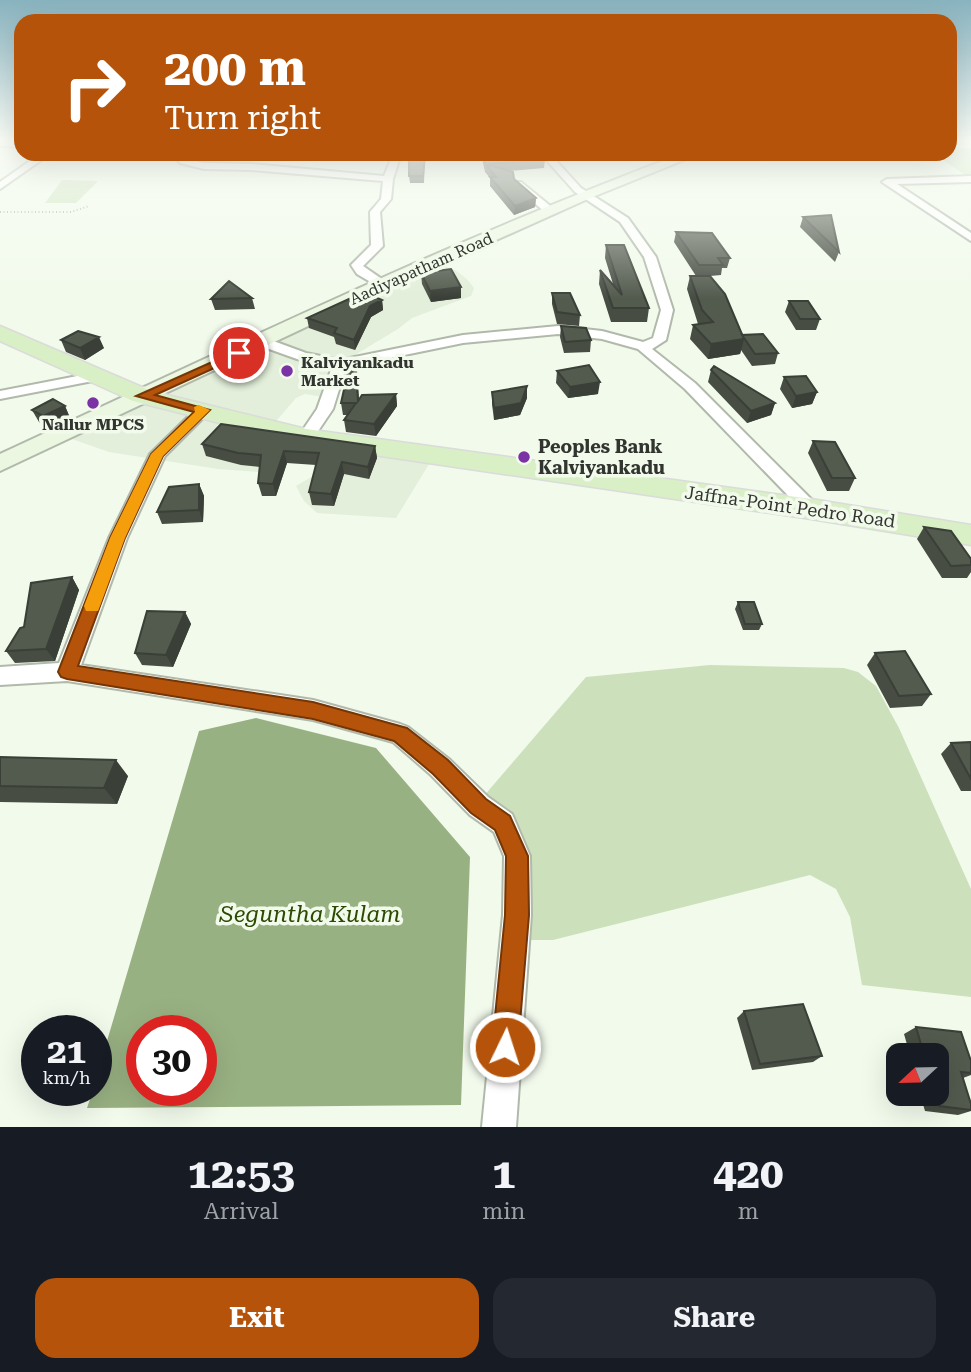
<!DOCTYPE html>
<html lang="en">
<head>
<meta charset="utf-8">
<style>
	:root { --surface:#171b24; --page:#242831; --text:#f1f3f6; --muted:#9ea1a6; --accent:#b45309 }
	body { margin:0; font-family:"Roboto Serif",serif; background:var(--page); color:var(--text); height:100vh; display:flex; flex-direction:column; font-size:26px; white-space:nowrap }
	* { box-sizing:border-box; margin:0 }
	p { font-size:23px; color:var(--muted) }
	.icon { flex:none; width:38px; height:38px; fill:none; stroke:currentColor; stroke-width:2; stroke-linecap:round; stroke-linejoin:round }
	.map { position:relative; height:1127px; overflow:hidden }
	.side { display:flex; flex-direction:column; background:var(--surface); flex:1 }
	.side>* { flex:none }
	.guide { position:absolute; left:14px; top:14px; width:943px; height:147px; border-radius:21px; box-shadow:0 7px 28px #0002; background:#b45309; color:#fff; overflow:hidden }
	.needle { width:46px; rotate:248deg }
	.tools { position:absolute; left:886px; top:1043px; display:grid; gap:14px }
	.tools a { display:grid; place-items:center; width:63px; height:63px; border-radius:14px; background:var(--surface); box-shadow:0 7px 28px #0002; font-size:35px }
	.speed { position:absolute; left:21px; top:1015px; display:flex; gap:14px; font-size:35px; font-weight:700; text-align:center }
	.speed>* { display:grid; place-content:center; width:91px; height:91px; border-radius:50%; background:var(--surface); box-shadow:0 7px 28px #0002; line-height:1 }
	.speed small { font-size:18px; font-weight:400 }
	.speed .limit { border:10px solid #d22; background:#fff; color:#111 }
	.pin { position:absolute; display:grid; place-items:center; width:60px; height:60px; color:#fff; margin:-30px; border:4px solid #fff; border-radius:50%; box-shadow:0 2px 7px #0007 }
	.me { position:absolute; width:77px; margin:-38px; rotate:4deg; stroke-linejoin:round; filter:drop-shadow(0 0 5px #0008) }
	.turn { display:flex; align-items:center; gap:24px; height:147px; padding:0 35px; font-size:32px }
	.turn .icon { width:91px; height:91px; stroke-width:2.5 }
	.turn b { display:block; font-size:49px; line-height:60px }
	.eta { display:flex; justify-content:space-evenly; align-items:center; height:119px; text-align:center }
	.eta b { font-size:42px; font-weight:700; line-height:49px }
	.cta { display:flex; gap:14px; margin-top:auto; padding:14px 35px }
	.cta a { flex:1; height:80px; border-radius:21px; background:var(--accent); color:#fff; font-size:28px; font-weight:700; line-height:80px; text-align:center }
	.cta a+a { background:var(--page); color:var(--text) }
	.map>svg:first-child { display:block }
</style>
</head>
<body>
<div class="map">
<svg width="971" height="1127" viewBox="0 0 971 1127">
	<rect width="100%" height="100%" fill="#f2faec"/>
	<path fill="#e3efda" d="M432 262 455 270 467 279 474 288 471 296 412 318 398 329 340 364 329 398 305 394 296 398 271 427V473L218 469 109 452 69 438Z
		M322 453 434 456 396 518 317 513 304 501 296 486 313 476Z"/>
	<path fill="#cce1bb" d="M950 147 971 149V179L940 158 938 154H950Z
		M62 180 98 181 76 203H45Z
		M710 665 844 668 858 672 876 686 899 728 971 889V997L862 985 850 917 836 889 810 875 553 940H513L517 856 477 804 586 677Z"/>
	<path fill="#98b182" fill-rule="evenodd" d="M256 718 376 748 470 857 461 1105 87 1108 93 1090H96V1078L199 731ZM142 1031H201V1090H142Z"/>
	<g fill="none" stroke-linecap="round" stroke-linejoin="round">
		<defs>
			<path id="street" d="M0 140 21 141V147L0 146Z
				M40 154H50L0 189V182Z
				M180 154H189L186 159 204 163 251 164 384 176 393 154H401L393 179 391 199 380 212 383 246 363 266 389 284 379 287 357 274 351 265 371 245 370 212 381 199 383 181 251 170 204 169 180 163 177 159Z
				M541 154H550L581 188 628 218 656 257 673 310 666 340 652 349 695 383 817 505 820 509 817 513H805L685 389 638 349 602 339 558 334 463 343 346 367 333 409 312 440H300L298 437 317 409 332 367 297 359 258 345V339H268L306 353 340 360 463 335 558 326 602 331 643 342 653 338 661 310 644 257 620 222 575 192Z
				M971 176V182L897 184 971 233V241L882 182 887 179Z
				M515 182H521L554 209V213H546L515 186Z
				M98 372 103 373 105 376 103 379 0 399V391Z
				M203 405 208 407 211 410 165 456 127 538 81 665 313 700 400 724 408 727 449 759 488 797 512 814 530 856 531 915 516 1127H482L503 915 504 856 494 832 470 815 431 775 393 742 313 720 67 681 0 685V667L59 663 109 538 150 454 198 407Z"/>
			<path id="secondary" d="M681 154H699L590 198 389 288 0 471V454C225 350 449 241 681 154Z"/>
			<path id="primary" d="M0 326 151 391 306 429 811 499 971 525V545L811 519 306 445 133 401 0 341Z"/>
		</defs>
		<use href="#street" stroke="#b1b9ab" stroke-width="4"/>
		<use href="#secondary" stroke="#b1b9ab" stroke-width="4"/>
		<use href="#primary" stroke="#dadbda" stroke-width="3"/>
		<path stroke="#a7ada2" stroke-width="2" stroke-dasharray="1 2.5" stroke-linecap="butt" d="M0 212H71L89 206"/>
		<use href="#street" fill="#fff" fill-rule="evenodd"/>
		<use href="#secondary" fill="#ecf7e2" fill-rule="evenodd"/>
		<use href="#primary" fill="#d9efc6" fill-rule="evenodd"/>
	</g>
	<path fill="#474d43" d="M481 154H542L545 160 544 168 509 171 514 179 536 198 535 207 514 215 490 186V178L485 172Z
		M425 156 424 183H410L409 176Z
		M803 217 839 252 835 262 800 227Z
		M676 232 730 258 727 268H722L721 275 710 276 742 335 778 353 775 364 752 366 741 350 740 354 708 359 690 339 693 325 698 324 687 289 690 276H696L674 242Z
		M606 245 649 308 647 322H611L599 284 600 270 613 284 605 258Z
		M421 273 461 287V298L431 302 422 284Z
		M552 293 580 315 579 326 557 324 552 304Z
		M252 298 255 309 215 310 211 299Z
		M382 300 383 310 371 317 355 350 336 344 334 337 309 328 307 318Z
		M789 301 820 319 816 330H796L785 312Z
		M561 326 591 340 590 352 564 353 560 337Z
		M61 340 104 348 85 360 66 352Z
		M357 370 359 399 396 394 397 406 376 436 346 432 344 420 348 415H343L341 403Z
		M711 370 775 403 771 415 747 423 708 382Z
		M557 371 598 394 568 398 556 383Z
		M784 377 817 392 812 404 792 408 780 389Z
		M527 386V398L520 415 494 420 492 404V392Z
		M65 406 70 418 49 428 39 422 32 410Z
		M813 441 855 478 849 491H827L808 453Z
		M202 444 375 446 377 458 369 479 344 474 334 506 312 505 309 492 316 465 287 463 276 496H262L258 483 260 467 241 465 206 456Z
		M199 484 204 496 203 522 162 524 157 512Z
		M924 527 971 559V572L967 578H942L917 539Z
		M72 577 79 590 55 661 15 663 6 651 24 627Z
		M738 602 762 624 759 630H743L735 609Z
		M185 612 191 624 173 667 142 665 135 653Z
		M875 653 931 694 922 706 890 708 867 665Z
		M971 742V791H961L941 754 951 743Z
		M0 757 128 776 117 804 0 802Z
		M744 1011 822 1056 813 1062 752 1070 737 1018Z
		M916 1027 971 1061V1075L963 1078 971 1104V1111L958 1115 925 1111 920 1094H936V1055H910L904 1034Z"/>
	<path fill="#3a3f37" d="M536 198 535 207 514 215 515 206Z
		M461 287V298L431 302 430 291Z
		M382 300 383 310 371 317 355 350 354 340 370 306Z
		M99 337 104 348 85 360 80 348Z
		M744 339 740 354 708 359 711 344Z
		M600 382 598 394 568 398 570 387Z
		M527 386V398L520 415 494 420V408Z
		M817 392 812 404 792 408 796 396Z
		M396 394 397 406 376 436 374 424Z
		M775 403 771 415 747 423 751 411Z
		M65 406 70 418 49 428 43 416Z
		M375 446 377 458 369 479 368 467Z
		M284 451 287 463 276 496 273 484Z
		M342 462 344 474 334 506 331 494Z
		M199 484 204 496 203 522 199 510Z
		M72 577 79 590 55 661 46 649Z
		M185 612 191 624 173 667 166 655Z
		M116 760 128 776 117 804 104 788Z"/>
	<path fill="#535a4e" stroke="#3a3f37" stroke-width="2" d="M483 154H542L545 160 486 164 513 172 514 179 536 198 515 206 490 177H496L485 163Z
		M409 156H425L423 176H409Z
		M831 215 839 252 803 217Z
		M676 232 712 233 730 258H718L723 265H699Z
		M606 245H624L649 308H613L600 270 622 295Z
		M451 269 461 287 430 291 421 273Z
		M690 276H710L725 294 744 339 711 344 693 325 713 322 702 310Z
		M229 281 252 298 211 299Z
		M364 292 382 300 370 306 354 340 334 333 337 328 307 318Z
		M552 293H570L580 315 557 312Z
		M789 301H808L820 319H800Z
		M561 326 586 328 591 340 565 342Z
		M78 331 99 337 80 348 61 340Z
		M763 334 778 353 755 354 742 335Z
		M351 358H355L358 401 362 395 396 394 374 424 344 420 356 403H341Z
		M589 365 600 382 570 387 557 371Z
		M714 366 775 403 751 411 711 370Z
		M806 376 817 392 796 396 784 377Z
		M527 386 521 403 494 408 492 392Z
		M53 399 65 406 43 416 32 410Z
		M221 424 375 446 368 467 342 462 331 494 309 492 319 453 284 451 273 484 258 483 261 455 238 453 202 444Z
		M813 441 835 442 855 478H832Z
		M199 484V510L157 512 169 487Z
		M924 527 951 531 971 559V565L951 566Z
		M72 577 46 649 6 651 20 628 24 627 31 583Z
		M738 602H754L762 624H745Z
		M147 611 185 612 166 655 135 653Z
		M905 651 931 694 899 696 875 653Z
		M971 742V779L951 743Z
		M0 757 116 760 104 788 0 786Z
		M803 1004 822 1056 760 1064 744 1011Z
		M916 1027 961 1032 971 1061V1073L961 1072 971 1104V1110L939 1106 935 1094H936V1055H924Z"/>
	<linearGradient id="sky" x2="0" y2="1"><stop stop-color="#88b3bf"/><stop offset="0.47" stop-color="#f9fdf6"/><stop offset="1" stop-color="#f9fdf6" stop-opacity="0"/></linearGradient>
	<rect width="971" height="298" fill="url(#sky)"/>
	<path fill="#b45309" stroke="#753606" stroke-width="2" d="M239 350 244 353 243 355 155 395 210 410 163 456 125 538 78 666 313 702 407 728 448 760 486 799 510 816 528 856 529 915 518 1047 514 1056 505 1060 495 1056 492 1047 505 915 506 856 495 830 471 813 433 774 394 741 313 719 67 679 61 677 58 672 110 538 151 454 194 412 136 396Z"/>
	<path fill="#f59e0b" d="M199 405 210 410 163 456 125 538 100 606 98 611H86L84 606 110 538 151 454 195 412 194 407Z"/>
	<g fill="#7b32a4" stroke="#f2faec" stroke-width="2.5">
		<circle cx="287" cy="371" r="7"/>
		<circle cx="93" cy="403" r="7"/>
		<circle cx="524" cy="457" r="7"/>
	</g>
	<g text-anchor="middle" stroke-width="7" stroke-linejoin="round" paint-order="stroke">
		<g font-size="16" fill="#32352f" stroke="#f2faec">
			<text transform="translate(421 268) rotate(-24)" y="6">Aadiyapatham Road</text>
		</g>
		<g font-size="16" font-weight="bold" fill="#32352f" stroke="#f2faec" text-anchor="start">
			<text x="301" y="368">Kalviyankadu<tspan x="301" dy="18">Market</tspan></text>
			<text x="93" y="430" text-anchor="middle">Nallur MPCS</text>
		</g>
		<g font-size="18" font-weight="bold" fill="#32352f" stroke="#f2faec" text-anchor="start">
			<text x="538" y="453">Peoples Bank<tspan x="538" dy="21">Kalviyankadu</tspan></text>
		</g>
		<g font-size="18" fill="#32352f" stroke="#f2faec">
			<text transform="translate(790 507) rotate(8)" y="6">Jaffna-Point Pedro Road</text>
		</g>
		<g font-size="23" font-style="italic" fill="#2d4a02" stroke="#f2faec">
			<text x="310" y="922">Seguntha Kulam</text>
		</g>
	</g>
</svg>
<div class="tools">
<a><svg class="needle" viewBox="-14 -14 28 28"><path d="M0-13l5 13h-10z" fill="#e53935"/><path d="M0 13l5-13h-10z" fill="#9ea1a6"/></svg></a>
</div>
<div class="speed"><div>21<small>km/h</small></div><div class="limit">30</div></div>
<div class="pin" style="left:239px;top:353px;background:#d93025"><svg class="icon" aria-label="arrive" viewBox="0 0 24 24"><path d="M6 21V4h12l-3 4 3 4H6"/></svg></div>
<svg class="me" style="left:505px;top:1047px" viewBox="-20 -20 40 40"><circle r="17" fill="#b45309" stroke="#fff" stroke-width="3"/><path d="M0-11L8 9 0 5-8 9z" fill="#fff"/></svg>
<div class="guide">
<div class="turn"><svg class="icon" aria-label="right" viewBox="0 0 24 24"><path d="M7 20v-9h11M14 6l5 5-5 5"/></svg><div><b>200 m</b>Turn right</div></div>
</div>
</div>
<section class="side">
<div class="eta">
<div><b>12:53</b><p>Arrival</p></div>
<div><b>1</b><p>min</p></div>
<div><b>420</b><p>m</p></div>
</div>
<div class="cta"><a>Exit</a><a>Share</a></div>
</section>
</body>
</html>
